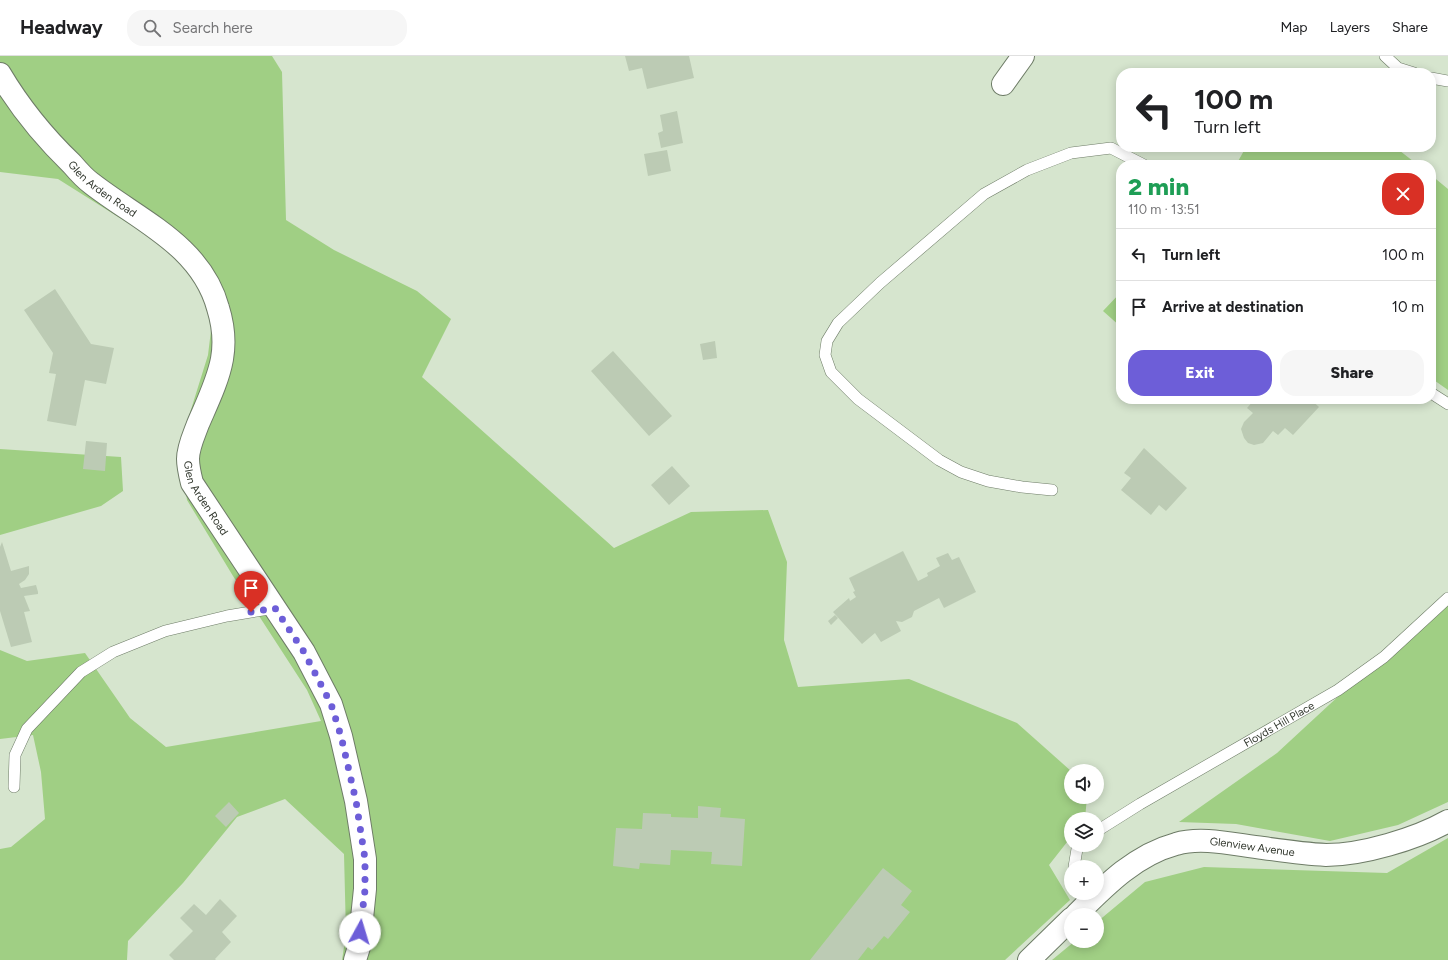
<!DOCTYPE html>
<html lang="en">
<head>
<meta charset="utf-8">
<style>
	:root { --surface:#fff; --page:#f6f6f6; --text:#202124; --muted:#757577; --line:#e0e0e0; --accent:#6d5ed8 }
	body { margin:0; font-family:Figtree,sans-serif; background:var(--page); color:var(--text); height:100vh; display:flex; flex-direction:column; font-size:15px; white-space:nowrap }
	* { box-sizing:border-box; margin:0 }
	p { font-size:13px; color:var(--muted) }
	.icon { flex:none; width:22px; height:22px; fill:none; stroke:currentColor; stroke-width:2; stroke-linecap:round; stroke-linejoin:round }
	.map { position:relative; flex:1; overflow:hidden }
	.sheet { position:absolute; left:1116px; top:104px; width:320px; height:244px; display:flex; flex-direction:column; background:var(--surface); border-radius:16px; box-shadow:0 2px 10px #0003 }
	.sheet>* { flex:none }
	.top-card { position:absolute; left:1116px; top:12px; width:320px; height:84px; border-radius:16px; box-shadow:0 2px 10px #0003; background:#fff; color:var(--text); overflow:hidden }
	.buttons { position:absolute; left:1064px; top:708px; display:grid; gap:8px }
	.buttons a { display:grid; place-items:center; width:40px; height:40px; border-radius:50%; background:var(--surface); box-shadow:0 2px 10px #0003; font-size:20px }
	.pin { position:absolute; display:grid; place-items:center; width:34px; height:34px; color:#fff; margin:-41px -17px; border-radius:50% 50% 50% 0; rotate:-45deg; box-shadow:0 0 4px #0007 }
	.pin .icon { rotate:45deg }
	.me { position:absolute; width:44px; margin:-22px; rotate:6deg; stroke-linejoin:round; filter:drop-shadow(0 0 3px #0008) }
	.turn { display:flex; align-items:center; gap:14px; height:84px; padding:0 12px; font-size:18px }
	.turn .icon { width:52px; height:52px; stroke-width:2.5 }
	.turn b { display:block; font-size:28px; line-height:34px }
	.round { display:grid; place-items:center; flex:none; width:42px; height:42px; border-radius:16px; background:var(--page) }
	.summary { display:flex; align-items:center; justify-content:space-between; height:68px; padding:0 12px }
	h1 { font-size:24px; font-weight:800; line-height:30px; color:#1e9e55 }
	.button { display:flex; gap:8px; margin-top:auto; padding:8px 12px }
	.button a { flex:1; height:46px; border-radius:16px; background:var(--accent); color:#fff; font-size:16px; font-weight:800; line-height:46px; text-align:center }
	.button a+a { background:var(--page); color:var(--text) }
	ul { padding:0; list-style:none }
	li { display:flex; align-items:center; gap:12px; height:52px; padding:0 12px; border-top:1px solid var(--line) }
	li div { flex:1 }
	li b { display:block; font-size:15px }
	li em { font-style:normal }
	header { display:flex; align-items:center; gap:24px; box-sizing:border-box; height:56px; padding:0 20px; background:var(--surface); border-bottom:1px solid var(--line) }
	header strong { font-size:19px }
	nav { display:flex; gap:22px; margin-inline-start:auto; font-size:14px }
	.search { width:280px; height:36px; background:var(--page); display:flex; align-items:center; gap:10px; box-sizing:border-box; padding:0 14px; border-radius:16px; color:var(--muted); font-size:15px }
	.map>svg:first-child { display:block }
</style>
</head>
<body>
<header>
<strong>Headway</strong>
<div class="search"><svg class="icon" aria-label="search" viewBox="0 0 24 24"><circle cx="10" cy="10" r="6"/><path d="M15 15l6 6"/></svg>Search here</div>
<nav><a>Map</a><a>Layers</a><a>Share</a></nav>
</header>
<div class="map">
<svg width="1448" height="904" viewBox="0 0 1448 904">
	<rect width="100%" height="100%" fill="#d6e5ce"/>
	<path fill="#a0cf84" d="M0 0H272L282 16 286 164 334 194 417 235 451 263 422 321 614 492 691 456 768 454 787 506 784 584 798 631 909 623 1017 667 1071 715V741H1087L1085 763H1071V781L1049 809 1070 844 1005 904H342L346 878 344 798 285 743 237 761 183 827 128 885 127 904H0V793L11 791 45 763 41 716 33 679 0 683V594L27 605 85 597 130 662 166 691 321 665 307 634 233 520 187 444 179 392 208 299 213 258 188 207 150 181 58 123 0 116Z
		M1246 91H1395L1418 109H1236Z
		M1431 119 1448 133V334L1431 322Z
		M1121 236V271L1103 255Z
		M0 393 121 401 123 435 101 450 0 479Z
		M1448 539V746L1398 769 1330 785 1236 768 1179 766 1277 697Z
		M1448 782V904H1052L1075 885H1097V866L1145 826 1204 811 1387 817Z"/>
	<path fill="#bccbb4" d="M625 0H689L694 22 647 33 642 12 629 15Z
		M677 55 683 87 661 92 658 77 663 75 660 59Z
		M667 94 671 115 648 120 644 98Z
		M55 233 91 288 114 292 106 328 85 324 76 370 47 365 56 318 49 317 53 297 24 254Z
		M715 285 717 302 703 304 700 288Z
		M613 295 672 360 649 380 591 315Z
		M1255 343H1310L1319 351 1293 379 1285 372 1278 379 1273 375 1263 387 1254 389 1248 387 1244 382 1241 373 1244 366 1253 357 1247 352Z
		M86 385 107 387 105 415 83 413Z
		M1144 392 1187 432 1166 455 1159 449 1151 459 1121 434 1131 422 1124 417Z
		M672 410 690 430 669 449 651 429Z
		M2 486 11 515 29 510V518L25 524 19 528 21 532 36 529 38 536V538L24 540 30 555 24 556 32 586 11 591 0 555V491Z
		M903 495 918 525 928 520 927 517 940 510 936 502 948 497 952 504 959 501 976 536 944 552 939 542 914 555 912 561 902 566 896 565 901 575 881 586 875 577 862 588 833 556 849 542 850 545 856 541 853 536 855 535 849 522Z
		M835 559 838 562 831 569 828 565Z
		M229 746 239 757 226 771 215 760Z
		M698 750 721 752 720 761 745 763 742 810 711 808 712 796 671 794 670 809 640 807 639 813 613 810 616 772 642 773 643 757 671 758V761L698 762Z
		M883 812 912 835 901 849 910 856 888 883 884 880 872 894 868 891 858 904H810Z
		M220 843 237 860 222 876 231 886 215 903 216 904H174L169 899 193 875 180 862 194 848 206 859Z"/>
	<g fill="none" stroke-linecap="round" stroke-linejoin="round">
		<defs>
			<g id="service">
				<path d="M1385 0 1398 12 1414 17"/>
				<path d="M1431 22 1448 25"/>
				<path d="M1431 337 1448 348"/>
				<path d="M1052 434 1022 431 988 425 961 416 939 404 858 343 831 316 825 299 827 285 838 267 880 227 984 138 1027 114 1071 97 1111 92 1144 109"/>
				<path d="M14 731 15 699 27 673 81 616 113 596 165 575 227 560 275 552"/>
				<path id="s1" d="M1097 775 1140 748 1338 634 1384 601 1448 542"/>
				<path d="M1074 811 1077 793 1080 789"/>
			</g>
			<g id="minor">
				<path id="s2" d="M0 18C19 50 45 82 72 108 78 115 84 122 91 127 138 164 201 189 218 252 223 268 225 286 222 303 218 325 207 347 198 368 194 379 188 391 188 403 188 411 190 419 192 427L304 596 331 648 341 680 356 745 365 803V833L359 891 355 904"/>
				<path d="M1003 28 1023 0"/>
				<path id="s3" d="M1076 859C1105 830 1135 799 1176 788 1202 780 1236 789 1263 792 1284 795 1305 798 1326 799 1362 799 1416 783 1448 765"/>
				<path d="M1029 904 1071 863"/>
			</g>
		</defs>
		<use href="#service" stroke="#6e7c67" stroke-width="12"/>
		<use href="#minor" stroke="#6e7c67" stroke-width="24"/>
		<use href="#service" stroke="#fff" stroke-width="11"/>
		<use href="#minor" stroke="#fff" stroke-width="22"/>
	</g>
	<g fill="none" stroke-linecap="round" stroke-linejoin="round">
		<path stroke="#6d5ed8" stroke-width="7" stroke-dasharray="0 12.6" d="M251 556 275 552 304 596 331 648 341 680 356 745 365 803V834L360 876"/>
	</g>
	<g text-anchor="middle" stroke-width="3" stroke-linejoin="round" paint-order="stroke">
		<g font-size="11" fill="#2f352b" stroke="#d6e5ce">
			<text dy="4" stroke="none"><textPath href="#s2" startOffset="155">Glen Arden Road</textPath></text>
			<text dy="4" stroke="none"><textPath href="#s2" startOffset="526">Glen Arden Road</textPath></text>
			<text dy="4" stroke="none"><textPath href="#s1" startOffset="211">Floyds Hill Place</textPath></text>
			<text dy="4" stroke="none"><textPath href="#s3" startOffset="201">Glenview Avenue</textPath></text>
		</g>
	</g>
</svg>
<div class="buttons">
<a><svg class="icon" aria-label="sound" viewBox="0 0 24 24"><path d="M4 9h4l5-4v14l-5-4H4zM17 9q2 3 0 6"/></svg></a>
<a><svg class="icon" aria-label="layers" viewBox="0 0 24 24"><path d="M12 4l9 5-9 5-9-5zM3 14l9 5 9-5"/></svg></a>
<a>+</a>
<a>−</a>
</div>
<div class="pin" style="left:251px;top:556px;background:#d93025"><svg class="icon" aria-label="arrive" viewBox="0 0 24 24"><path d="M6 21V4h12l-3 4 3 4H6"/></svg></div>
<svg class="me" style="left:360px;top:876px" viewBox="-20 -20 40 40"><circle r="19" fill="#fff"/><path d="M0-13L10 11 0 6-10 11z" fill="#6d5ed8"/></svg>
<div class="top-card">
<div class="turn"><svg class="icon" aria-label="left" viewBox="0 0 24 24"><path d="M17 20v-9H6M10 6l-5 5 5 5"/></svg><div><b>100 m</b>Turn left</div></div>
</div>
<section class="sheet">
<div class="summary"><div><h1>2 min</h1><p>110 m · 13:51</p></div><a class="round" style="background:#d93025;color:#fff"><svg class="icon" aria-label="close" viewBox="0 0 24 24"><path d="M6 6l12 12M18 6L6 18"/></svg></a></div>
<ul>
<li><svg class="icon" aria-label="left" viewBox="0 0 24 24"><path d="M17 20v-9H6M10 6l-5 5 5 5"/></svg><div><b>Turn left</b></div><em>100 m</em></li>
<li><svg class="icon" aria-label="arrive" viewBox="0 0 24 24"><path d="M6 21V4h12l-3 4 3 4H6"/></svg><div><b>Arrive at destination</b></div><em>10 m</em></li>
</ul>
<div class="button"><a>Exit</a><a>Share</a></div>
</section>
</div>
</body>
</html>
